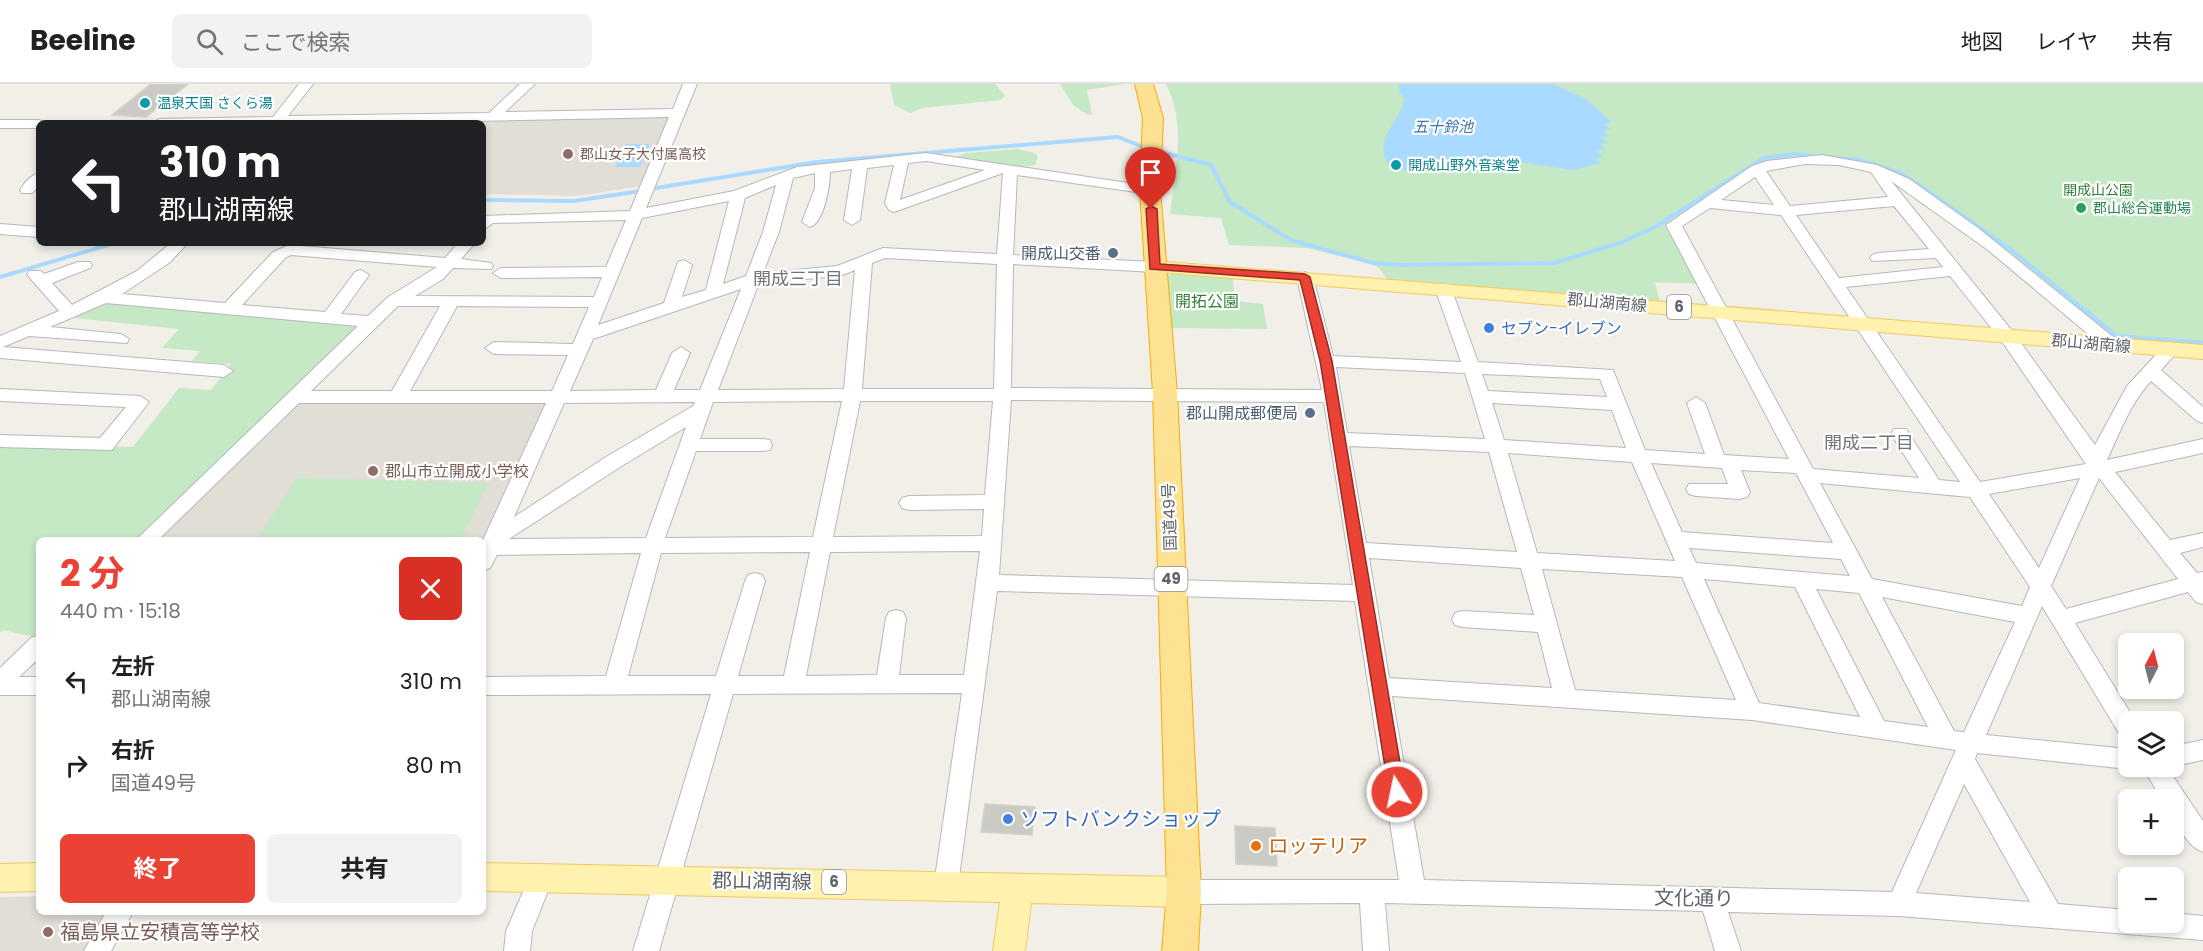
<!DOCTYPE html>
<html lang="ja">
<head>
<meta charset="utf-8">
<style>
	:root { --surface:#fff; --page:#f2f2f2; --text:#202124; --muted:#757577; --line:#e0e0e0; --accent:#ea4335 }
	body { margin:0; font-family:Poppins,"Noto Sans JP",sans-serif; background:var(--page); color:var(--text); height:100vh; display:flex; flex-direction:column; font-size:22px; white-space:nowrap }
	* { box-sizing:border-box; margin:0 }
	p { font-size:20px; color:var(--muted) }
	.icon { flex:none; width:33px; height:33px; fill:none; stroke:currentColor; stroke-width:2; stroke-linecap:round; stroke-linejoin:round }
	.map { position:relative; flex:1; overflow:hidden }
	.details { position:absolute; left:36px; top:453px; width:450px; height:378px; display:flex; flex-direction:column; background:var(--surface); border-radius:9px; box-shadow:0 3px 9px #0003 }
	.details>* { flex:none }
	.hud { position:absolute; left:36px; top:36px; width:450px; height:126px; border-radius:9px; box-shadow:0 3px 9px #0003; background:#202124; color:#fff; overflow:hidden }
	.needle { width:39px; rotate:7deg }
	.fabs { position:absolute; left:2118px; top:549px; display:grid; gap:12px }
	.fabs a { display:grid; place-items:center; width:66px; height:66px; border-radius:9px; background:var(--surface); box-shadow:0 3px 9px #0003; font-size:30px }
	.pin { position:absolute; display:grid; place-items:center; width:51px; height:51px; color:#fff; margin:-62px -26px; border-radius:50% 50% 50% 0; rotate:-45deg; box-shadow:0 0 6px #0007 }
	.pin .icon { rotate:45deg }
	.me { position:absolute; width:66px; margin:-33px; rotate:350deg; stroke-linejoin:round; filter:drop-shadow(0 0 4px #0008) }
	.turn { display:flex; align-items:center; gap:21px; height:126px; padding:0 24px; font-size:27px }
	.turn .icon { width:78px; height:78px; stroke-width:2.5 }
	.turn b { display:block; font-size:42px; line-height:51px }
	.round { display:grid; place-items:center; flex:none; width:63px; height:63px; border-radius:9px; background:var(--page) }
	.head { display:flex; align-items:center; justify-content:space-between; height:102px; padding:0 24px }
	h1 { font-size:36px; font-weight:700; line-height:45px; color:var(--accent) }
	.action { display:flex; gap:12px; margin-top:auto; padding:12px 24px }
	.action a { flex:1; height:69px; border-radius:9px; background:var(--accent); color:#fff; font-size:24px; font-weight:700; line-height:69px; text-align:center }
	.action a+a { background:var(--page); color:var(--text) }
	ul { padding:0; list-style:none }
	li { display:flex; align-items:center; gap:18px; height:84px; padding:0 24px }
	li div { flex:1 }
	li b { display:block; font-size:22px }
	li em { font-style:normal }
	header { display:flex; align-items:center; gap:36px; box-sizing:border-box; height:84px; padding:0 30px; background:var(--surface); border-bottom:2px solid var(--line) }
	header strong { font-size:28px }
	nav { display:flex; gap:33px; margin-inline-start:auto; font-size:21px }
	.search { width:420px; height:54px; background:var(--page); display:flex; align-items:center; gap:15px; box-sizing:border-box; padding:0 21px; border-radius:9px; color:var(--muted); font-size:22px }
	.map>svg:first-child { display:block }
</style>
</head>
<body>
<header>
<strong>Beeline</strong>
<div class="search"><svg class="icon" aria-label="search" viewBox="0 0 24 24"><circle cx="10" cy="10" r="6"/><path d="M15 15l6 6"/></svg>ここで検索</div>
<nav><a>地図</a><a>レイヤ</a><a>共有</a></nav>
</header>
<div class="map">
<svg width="2203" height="867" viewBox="0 0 2203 867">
	<rect width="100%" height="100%" fill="#f1efe8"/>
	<path fill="#e1ded6" d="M670 31 641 102 577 112 483 110V39H291Z
		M298 318H551L483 456H155Z
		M39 812V828H108L83 867H0V813Z"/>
	<path fill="#c5e8c5" d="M890 0H995L1005 12 1000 16 922 24 911 29 894 21Z
		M1060 0H1124L1087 6 1092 30 1088 31 1074 22Z
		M1166 0H2203V260L2110 253 1900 92 1817 74 1793 73 1773 77 1667 140 1699 200 1655 198 1660 218 1387 195 1379 184 1371 180 1307 164 1229 161 1221 134 1170 130C1175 86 1187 41 1166 0Z
		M1017 65 1035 69 1038 73 1035 81 1020 84 955 73 967 69Z
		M1173 187 1232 190 1235 217 1263 220 1267 245 1172 244 1167 193Z
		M103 216 363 240 141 456H39V554L3 546 0 549V361L133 363 179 304 211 306 231 280 192 277 200 267 162 264 179 245 65 233Z
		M297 394 489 399 460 456H256Z"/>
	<path fill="#aadaff" d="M1399 0H1553L1586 15 1612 38 1605 40 1610 45 1603 47 1609 52 1601 53 1607 59 1600 60 1605 65 1597 67 1603 73 1595 74 1600 79 1573 86 1504 76 1435 88 1403 86 1388 80C1372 54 1402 38 1404 14L1400 10Z
		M626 60H650L640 83H615Z"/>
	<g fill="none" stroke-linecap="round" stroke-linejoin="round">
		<path stroke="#aadaff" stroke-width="4" d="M1157 67 1211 81 1230 118 1291 156 1373 179 1401 181 1554 179 1620 159 1655 143 1764 74 1794 70 1860 76 1900 89 1919 101 2014 168 2088 229
			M650 105 817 78 1118 53 1146 64
			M483 116 574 117 641 107
			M0 193 115 159"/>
		<path stroke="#aadaff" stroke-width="4.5" d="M2086 227 2116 252 2203 259"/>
	</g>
	<path fill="#cccac5" stroke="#d6d1c6" stroke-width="1.5" d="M151 0H188L146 33 112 31Z
		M985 720 1035 723 1032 751 981 748Z
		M1235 742 1275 744 1277 782 1236 780Z"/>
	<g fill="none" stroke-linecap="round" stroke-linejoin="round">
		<defs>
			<path id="minor" d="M299 0H313L288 32 489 29 520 0H535L505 28 673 25 683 0H697L646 124 734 107 797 83 926 69 1155 103 1157 106 1150 110 1017 91 1013 171 1154 178 1162 183 1154 188 1013 180 1011 304 1322 306 1297 193 1305 188 1313 193 1333 272 1461 278 1435 204 1443 199 1451 204 1478 278 1613 286 1645 366 1705 370 1687 319 1696 313 1705 319 1724 371 1789 375 1666 141 1752 82 1767 77 1822 71 1877 81 1909 95 1978 144 2118 257 2121 261 2118 265H2106L1988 166 1891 97 2013 248 2095 361 2127 302 2165 261 2171 259 2180 265 2161 286 2203 323V339L2197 337 2151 297C2130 320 2120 348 2107 376L2203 355V369L2115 388 2170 456 2203 449V463L2180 469 2197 489 2203 488V520L2196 518 2188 508 2075 539 2136 638H2128V653L2120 651 2042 522 1986 651 2128 665V682H2135L2128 685 1977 669 1975 675 2058 820 2128 826V838H2174V829L2203 832V856L1899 832 1728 828 1741 867H1715L1703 827 1385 819 1389 867H1363L1360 819 1184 820 1175 816 1172 808 1175 800 1184 796H1399L1355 517 997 507 958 801 955 809 946 813 937 809 934 801 962 609 733 610 659 867H633L711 610 483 611V593L606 592 641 469 497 471 490 484 483 487V456L546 319H299L158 456H136L358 242 106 219 50 243 121 250 129 255 127 259 29 252 3 263 224 281 233 287 224 293 0 274V252L59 227 29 193 27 190 29 187H41L44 190 78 178H90L92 181 90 184 52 199 72 221 137 187 171 159H188L169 179 122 210 225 219 273 168 289 161 445 174 458 159H475L461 175 491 179 493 182 491 185 453 184 443 195 415 212 594 213 602 193 501 194 493 189 501 184 606 183 626 136 493 139 483 146V132L630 127 669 33 373 39H152L159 35 273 33ZM926 77 985 86 900 116 908 79ZM1805 80 1839 81 1871 88 1888 113 1790 122 1766 87ZM894 81 885 119 889 126 894 128 1003 89 997 170 883 164 837 182 763 189 779 148 793 94 815 89V104L802 138 810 143C824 139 830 101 830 88L852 85 844 136 852 141 860 136 867 84ZM1755 93 1774 121 1721 116ZM776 101 763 148 746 192 723 200 745 114ZM729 117 706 206 682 213 692 181 684 176 678 178 664 219 598 241 642 134ZM1894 122 1929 165 1878 169 1872 171 1870 174 1872 177 1936 174 1943 183 1839 194 1796 131ZM1710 124 1781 131 1960 398 1939 396 1906 345H1894L1891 350 1919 394 1813 385 1682 142ZM291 171 437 183 388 213 368 232 341 230 369 191 361 186 355 188 325 228 242 221 285 174ZM885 174 997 180 994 305H862L872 179ZM855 186 844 305 718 306 759 199 840 192ZM1950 192 2001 256 2086 380 1980 398 1846 203ZM741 205 700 306H674L690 269 681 263 672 269 656 306 570 307 593 255ZM398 222H440L392 307H311ZM457 222 589 223 573 260 494 258 485 264 494 270 568 271 552 307H410ZM1336 283 1465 289 1485 355 1347 349ZM1482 290 1600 295 1607 313 1488 307ZM1011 316 1324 318 1353 501 999 491ZM842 317 813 453 665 454 696 367H763L770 366 772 361 770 356 763 355H700L713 318ZM860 317H993L985 411 909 412 902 414 899 419 902 424 909 426 984 425 982 452 833 453ZM695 318 693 322 606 373 514 433 564 319ZM1492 319 1612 326 1626 364 1504 356ZM686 343 646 454 509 455 620 383ZM1349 362 1489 368 1517 468 1366 459ZM1508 369 1632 378 1675 477 1537 469ZM1651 379 1722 384 1728 400H1689L1686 405 1689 410 1696 412 1740 415 1747 413 1750 408 1741 386 1796 389 1833 459 1682 448ZM2080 394 2039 484 1989 410ZM2099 394 2178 495 2066 525 2051 502ZM1820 399 1970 413 2030 503 2022 522 1872 495ZM1689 464 1841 475 1850 492 1696 479ZM980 467 964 591H899L906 534 903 528 896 526 889 528 886 534 877 591 806 592 830 468ZM810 468 784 592H738L765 497 762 491 755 489 748 491 745 497 716 592H628L661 469ZM1369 474 1521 484 1534 531 1462 527 1455 529 1452 535 1455 541 1462 543 1538 548 1552 604 1389 594ZM1542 485 1682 493 1736 616 1575 606ZM1704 495 1795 503 1860 633 1759 619ZM1816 505 1859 509 1928 643 1884 637ZM1882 513 2015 538 1964 648 1954 647ZM1392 612 1752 636 1956 666 1892 808 1424 796ZM1964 700 2030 818 1916 809Z
				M0 36H39L45 39H39V44H0Z
				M39 89V102L32 109H22L20 106C24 99 31 91 39 89Z
				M0 140 39 143V153L0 150Z
				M0 305 140 312 149 318 112 366 0 363V351L100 354 126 323 0 317Z
				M39 551V574L19 593H39V611H0V584L31 554Z
				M2203 656V676L2174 682V662Z
				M2142 682H2166L2203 737V768C2184 761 2174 735 2174 716H2162Z
				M541 782 550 786 553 794 532 847 530 867H504L506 847 529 794 532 786Z
				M106 828H133L111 867H84Z"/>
			<path id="major" d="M1154 177 2203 261V275L1147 187 1144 183Z
				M39 779V807L0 808V780Z
				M483 779 1184 793 1195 798 1199 808 1195 818 1184 823 1031 819 1025 867H993L1000 818 483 807Z"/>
			<path id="highway" d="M1135 0H1153L1163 34 1160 106 1177 309 1201 808 1198 867H1162L1167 808 1153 309 1140 106 1143 34Z"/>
		</defs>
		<use href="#minor" stroke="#b5b8bc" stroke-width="2"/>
		<use href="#major" stroke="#f2c960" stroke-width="2"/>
		<use href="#highway" stroke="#f9ab00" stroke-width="2"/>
		<use href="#minor" fill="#fff" fill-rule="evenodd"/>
		<use href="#major" fill="#fff2af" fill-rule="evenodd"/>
		<use href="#highway" fill="#fde293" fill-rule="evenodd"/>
	</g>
	<path fill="#ea4335" stroke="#982c22" stroke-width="1.5" d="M1151 122 1157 125 1160 180 1305 190 1310 193 1332 277 1405 708 1403 713 1397 715 1391 713 1389 708 1320 277 1300 196 1150 185 1146 125Z"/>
	<g fill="#0f9aa8" stroke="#fff" stroke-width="2">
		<circle cx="145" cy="19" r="6"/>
		<circle cx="1396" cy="81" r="6"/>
	</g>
	<g fill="#8d6e63" stroke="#fff" stroke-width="2">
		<circle cx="568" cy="70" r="6"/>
		<circle cx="373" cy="387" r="6"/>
		<circle cx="48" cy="848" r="6"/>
	</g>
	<circle fill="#2e9e5b" stroke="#fff" stroke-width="2" cx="2081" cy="124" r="6"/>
	<g fill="#5c6f8a" stroke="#fff" stroke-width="2">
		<circle cx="1113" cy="169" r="6"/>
		<circle cx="1310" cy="329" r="6"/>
	</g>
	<g fill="#3f7fe0" stroke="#fff" stroke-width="2">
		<circle cx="1489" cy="244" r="6"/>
		<circle cx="1008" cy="735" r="6"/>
	</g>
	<circle fill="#e8710a" stroke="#fff" stroke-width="2" cx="1256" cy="762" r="6"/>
	<g text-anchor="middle" stroke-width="4.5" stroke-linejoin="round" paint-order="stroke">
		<g font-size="14" fill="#0d838f" stroke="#fff" text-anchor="start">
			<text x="157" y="24">温泉天国 さくら湯</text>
			<text x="1408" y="86">開成山野外音楽堂</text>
		</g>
		<g font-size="14" fill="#785e54" stroke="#fff" text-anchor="start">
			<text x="580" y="75">郡山女子大付属高校</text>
		</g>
		<g font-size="14" fill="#348238" stroke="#fff">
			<text x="2098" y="111">開成山公園</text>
		</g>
		<g font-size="14" fill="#27864d" stroke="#fff" text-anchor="start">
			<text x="2093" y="129">郡山総合運動場</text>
		</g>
		<g font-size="15" font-style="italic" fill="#4174aa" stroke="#fff">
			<text x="1443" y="48">五十鈴池</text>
		</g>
		<g fill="#fff" stroke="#8f9295" stroke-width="1.5">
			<rect x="1667" y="211" width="24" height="24" rx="4.5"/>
			<rect x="1154.5" y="483" width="33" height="24" rx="4.5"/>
			<rect x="822" y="786" width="24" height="24" rx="4.5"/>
		</g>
		<g font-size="15" font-weight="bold" fill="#5f6368">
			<text x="1679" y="228">6</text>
			<text x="1171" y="500">49</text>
			<text x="834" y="803">6</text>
		</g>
		<g font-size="16" fill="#4e5e75" stroke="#fff" text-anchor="end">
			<text x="1101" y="175">開成山交番</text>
			<text x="1298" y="335">郡山開成郵便局</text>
		</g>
		<g font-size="16" fill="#348238" stroke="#fff">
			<text x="1207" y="223">開拓公園</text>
		</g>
		<g font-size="16" fill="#5f6368" stroke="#fff">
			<text transform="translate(1607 218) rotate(5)" y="6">郡山湖南線</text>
			<text transform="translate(2091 259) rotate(5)" y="6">郡山湖南線</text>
			<text transform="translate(1169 433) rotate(-92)" y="6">国道49号</text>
		</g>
		<g font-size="16" fill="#366cbe" stroke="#fff" text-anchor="start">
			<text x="1501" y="250">セブン-イレブン</text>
		</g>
		<g font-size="16" fill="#785e54" stroke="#fff" text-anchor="start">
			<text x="385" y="393">郡山市立開成小学校</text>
		</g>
		<g font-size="18" fill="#70757a" stroke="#fff">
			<text x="798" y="201">開成三丁目</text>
			<text x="1869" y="365">開成二丁目</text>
		</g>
		<g font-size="20" fill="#366cbe" stroke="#fff" text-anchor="start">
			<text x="1020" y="742">ソフトバンクショップ</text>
		</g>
		<g font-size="20" fill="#c56008" stroke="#fff" text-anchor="start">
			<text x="1268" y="769">ロッテリア</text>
		</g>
		<g font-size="20" fill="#5f6368" stroke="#fff">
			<text transform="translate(762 797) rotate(1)" y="7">郡山湖南線</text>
			<text transform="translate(1694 814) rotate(1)" y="7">文化通り</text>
		</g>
		<g font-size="20" fill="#785e54" stroke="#fff" text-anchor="start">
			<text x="60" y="855">福島県立安積高等学校</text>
		</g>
	</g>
</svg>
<div class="fabs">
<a><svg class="needle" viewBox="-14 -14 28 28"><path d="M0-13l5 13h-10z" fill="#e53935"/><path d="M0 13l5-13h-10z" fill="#757577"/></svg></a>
<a><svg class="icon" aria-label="layers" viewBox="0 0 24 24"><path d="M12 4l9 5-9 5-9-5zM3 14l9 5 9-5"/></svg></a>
<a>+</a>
<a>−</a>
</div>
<div class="pin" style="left:1151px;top:125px;background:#d93025"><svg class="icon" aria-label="arrive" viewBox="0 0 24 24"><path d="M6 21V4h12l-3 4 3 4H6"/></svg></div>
<svg class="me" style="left:1397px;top:708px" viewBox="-20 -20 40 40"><circle r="17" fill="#ea4335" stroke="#fff" stroke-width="3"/><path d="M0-11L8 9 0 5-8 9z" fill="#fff"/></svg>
<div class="hud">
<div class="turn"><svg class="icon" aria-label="left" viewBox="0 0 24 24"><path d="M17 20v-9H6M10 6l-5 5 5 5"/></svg><div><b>310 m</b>郡山湖南線</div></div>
</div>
<section class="details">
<div class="head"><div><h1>2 分</h1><p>440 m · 15:18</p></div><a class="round" style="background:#d93025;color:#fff"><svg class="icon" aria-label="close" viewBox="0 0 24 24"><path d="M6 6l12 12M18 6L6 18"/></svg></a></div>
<ul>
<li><svg class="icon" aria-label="left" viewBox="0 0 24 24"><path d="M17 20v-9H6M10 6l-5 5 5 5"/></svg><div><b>左折</b><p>郡山湖南線</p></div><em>310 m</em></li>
<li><svg class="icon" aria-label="right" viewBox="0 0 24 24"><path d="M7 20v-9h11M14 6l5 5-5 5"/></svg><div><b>右折</b><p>国道49号</p></div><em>80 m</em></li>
</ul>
<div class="action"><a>終了</a><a>共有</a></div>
</section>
</div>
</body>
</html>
